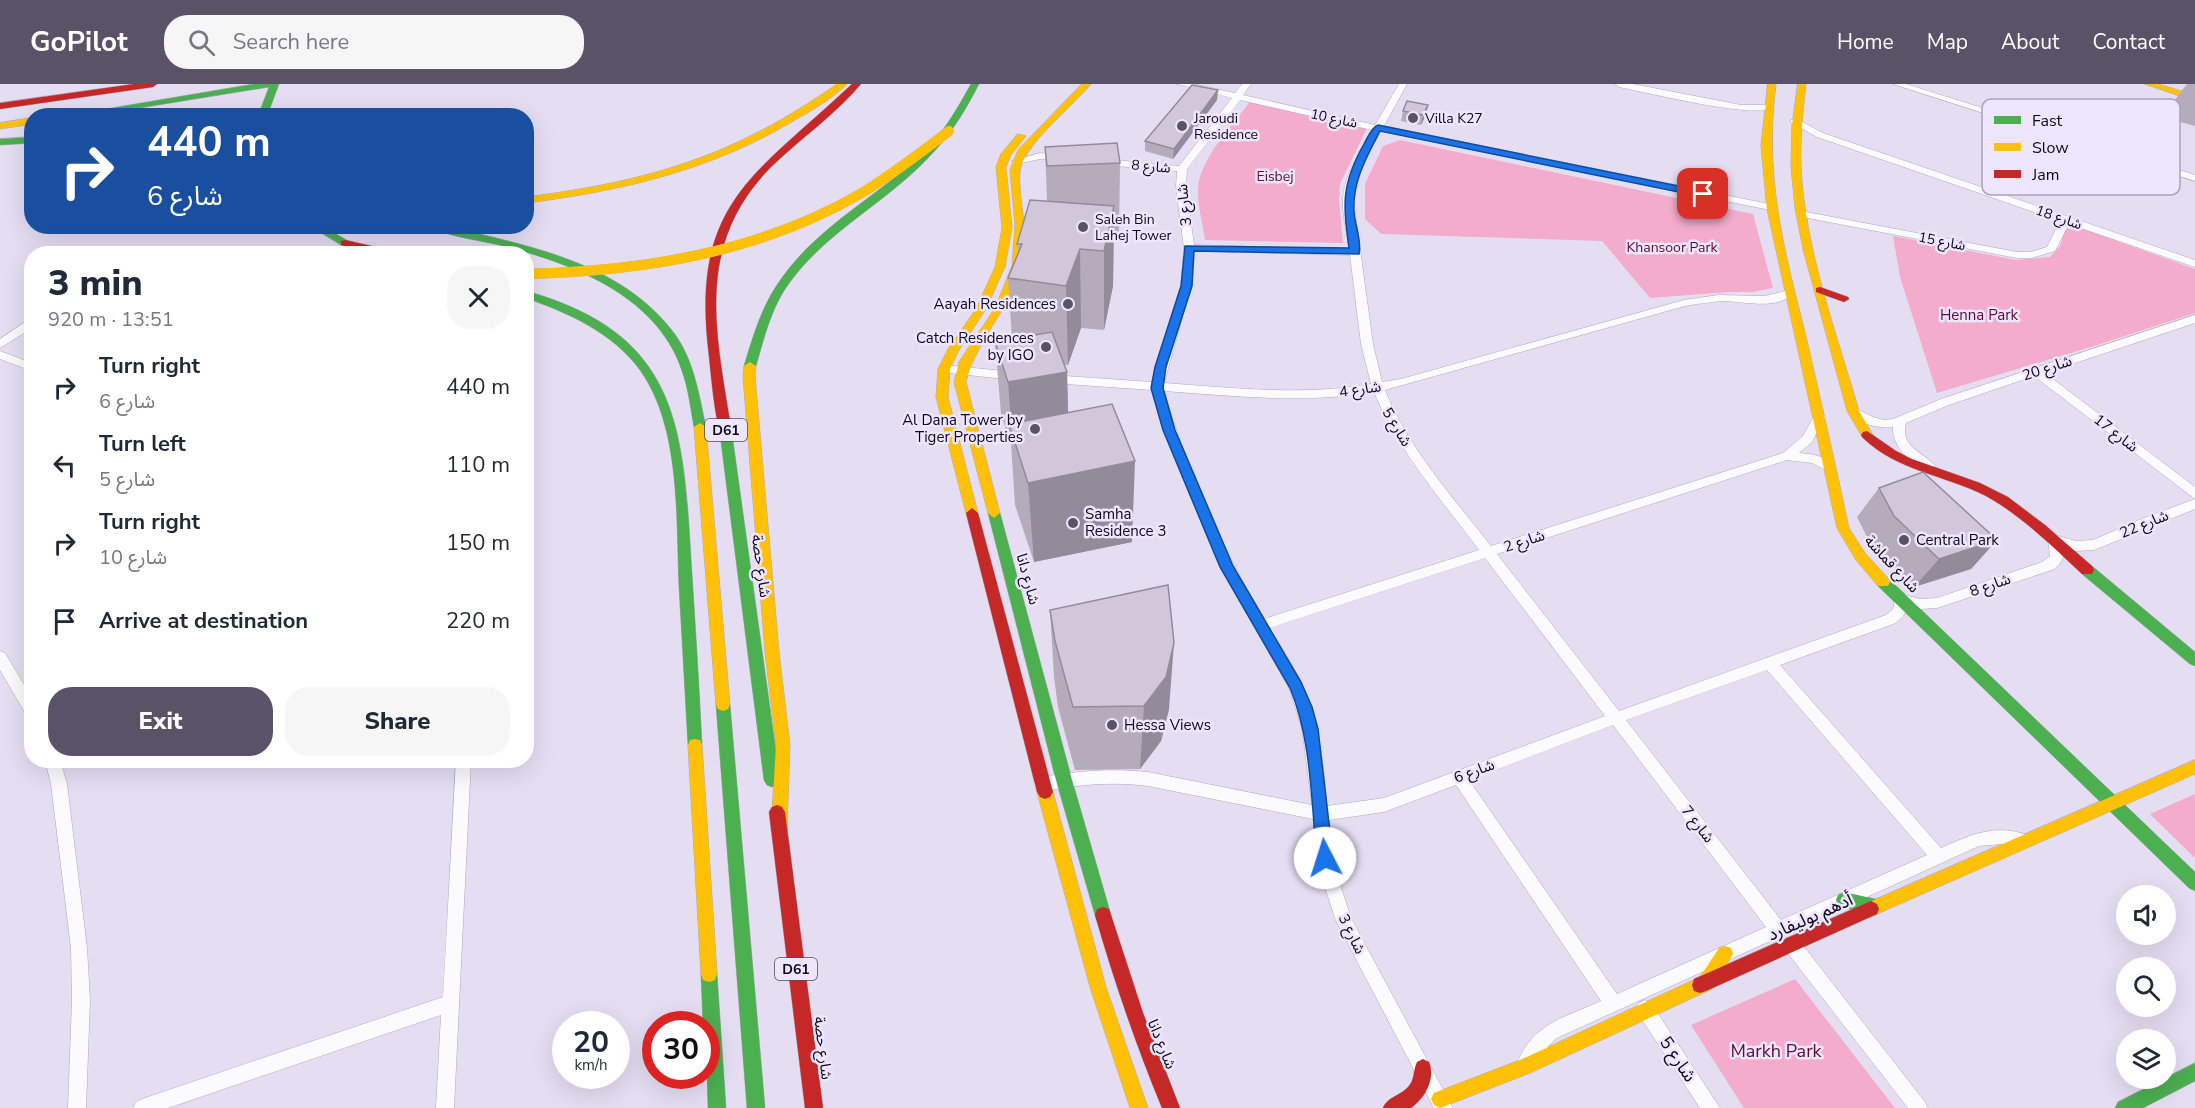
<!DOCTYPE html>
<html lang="en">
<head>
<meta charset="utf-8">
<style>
	:root { --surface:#fff; --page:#f6f6f7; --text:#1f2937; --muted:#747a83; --accent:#5a5267 }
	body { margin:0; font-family:"Nunito Sans","Noto Sans Arabic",sans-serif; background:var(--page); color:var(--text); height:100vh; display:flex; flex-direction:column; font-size:22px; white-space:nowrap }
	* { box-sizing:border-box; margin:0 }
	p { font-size:20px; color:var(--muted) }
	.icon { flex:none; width:33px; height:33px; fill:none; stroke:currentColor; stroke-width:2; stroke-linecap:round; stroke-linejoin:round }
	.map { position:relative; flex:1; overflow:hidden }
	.side { position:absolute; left:24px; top:162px; width:510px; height:522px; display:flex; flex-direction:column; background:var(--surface); border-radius:24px; box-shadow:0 6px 24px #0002 }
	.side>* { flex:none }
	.banner { position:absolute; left:24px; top:24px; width:510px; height:126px; border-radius:24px; box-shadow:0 6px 24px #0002; background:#1a4fa0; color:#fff; overflow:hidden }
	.controls { position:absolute; left:2116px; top:801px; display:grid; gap:12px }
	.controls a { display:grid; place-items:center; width:60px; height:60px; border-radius:50%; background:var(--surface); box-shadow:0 6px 24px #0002; font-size:30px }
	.speed { position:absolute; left:552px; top:927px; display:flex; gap:12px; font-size:30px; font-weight:700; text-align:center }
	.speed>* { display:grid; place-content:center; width:78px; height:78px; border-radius:50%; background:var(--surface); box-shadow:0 6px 24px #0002; line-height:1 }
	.speed small { font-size:15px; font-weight:400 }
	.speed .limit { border:9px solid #d22; background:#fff; color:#111 }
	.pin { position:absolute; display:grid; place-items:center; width:51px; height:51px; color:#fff; margin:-26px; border-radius:12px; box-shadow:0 3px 9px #0006 }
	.me { position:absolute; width:66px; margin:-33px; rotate:355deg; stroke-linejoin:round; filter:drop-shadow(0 0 4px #0008) }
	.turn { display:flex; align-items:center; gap:21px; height:126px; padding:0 24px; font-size:27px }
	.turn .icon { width:78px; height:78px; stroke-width:2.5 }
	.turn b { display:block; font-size:42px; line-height:51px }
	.round { display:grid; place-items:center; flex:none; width:63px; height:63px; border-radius:24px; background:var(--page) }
	.head { display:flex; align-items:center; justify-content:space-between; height:102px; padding:0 24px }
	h1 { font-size:36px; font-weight:800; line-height:45px }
	.primary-button { display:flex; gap:12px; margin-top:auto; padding:12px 24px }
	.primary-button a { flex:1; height:69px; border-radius:24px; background:var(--accent); color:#fff; font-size:24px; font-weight:800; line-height:69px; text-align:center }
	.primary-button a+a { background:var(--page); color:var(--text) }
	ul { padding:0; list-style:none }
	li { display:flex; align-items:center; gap:18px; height:78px; padding:0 24px }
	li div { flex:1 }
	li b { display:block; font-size:22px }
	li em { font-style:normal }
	header { display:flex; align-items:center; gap:36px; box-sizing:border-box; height:84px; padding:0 30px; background:var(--accent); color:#fff }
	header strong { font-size:28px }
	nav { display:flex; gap:33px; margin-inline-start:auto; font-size:21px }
	.search { width:420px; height:54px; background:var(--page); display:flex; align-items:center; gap:15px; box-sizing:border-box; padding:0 21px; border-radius:24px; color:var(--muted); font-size:22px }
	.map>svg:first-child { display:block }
</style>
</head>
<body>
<header>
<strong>GoPilot</strong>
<div class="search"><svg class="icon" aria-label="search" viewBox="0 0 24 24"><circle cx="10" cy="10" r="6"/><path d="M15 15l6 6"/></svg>Search here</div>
<nav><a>Home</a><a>Map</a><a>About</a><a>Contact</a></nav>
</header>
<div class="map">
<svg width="2195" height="1024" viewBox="0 0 2195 1024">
	<rect width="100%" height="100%" fill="#e5def3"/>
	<path fill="#f3accc" d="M1251 16 1368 42 1340 100 1339 115 1343 159 1205 156C1203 140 1197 121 1198 104 1200 74 1234 40 1251 16Z
		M1400 56 1753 130 1773 204 1753 208H1730L1650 214 1602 157 1381 150 1365 135V100L1383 62Z
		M2075 142 2195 185V229L2091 263 1937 309 1900 193 1893 152 2016 176 2050 173 2060 162 2066 144Z
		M2195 710V774L2150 730Z
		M1795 895 1895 1024H1744L1691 941Z"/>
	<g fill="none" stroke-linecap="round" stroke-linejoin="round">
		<defs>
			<path id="street" d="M1177 0H1193L1235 9 1242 0H1251L1243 11 1375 41 1399 0H1407L1384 42 1774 121 1775 123 1770 126 1381 47 1367 72 1355 102 1353 114 1373 260 1382 298 1401 295 1684 216 1718 211 1765 212 1789 206 1794 209C1777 227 1744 217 1722 217 1709 218 1697 220 1685 222L1385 306C1409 365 1452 412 1491 462L1783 369 1803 352 1815 330H1823L1825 333 1812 358 1799 369C1812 370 1827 372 1836 383L1834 386H1826L1812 379 1787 376 1497 470 1619 627 1886 531 1893 525 1896 511 1901 510 1920 515 1937 514 2042 478 2050 472 2048 456 2050 453 2055 451 2076 457 2093 456 2139 436 2195 415V425L2094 466 2076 467 2063 463C2065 474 2061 481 2052 486L1937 524 1920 525 1907 522 1904 531 1896 539 1780 581 1941 764C1972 750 1996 739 2030 752L2032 757 2030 762 2024 764 2002 760 1979 762 1557 954C1543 964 1536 985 1525 990L1519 987 1516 981C1534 938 1562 935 1601 917L1456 701 1384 728 1329 736 1337 791 1351 834 1453 1024H1434L1336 837 1321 791 1313 735 1148 702C1109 697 1081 701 1042 707L1037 705 1034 700 1037 695 1042 693C1081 687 1109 684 1148 688L1312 721 1302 644 1289 604 1220 483 1163 346 1152 306 1051 299 1045 295 1051 291 1152 298 1181 202 1184 164 1176 103 1177 87 1104 81 1099 78 1104 75 1179 82 1232 14ZM1240 16 1372 46C1361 66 1345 90 1343 114 1342 130 1347 148 1349 165L1194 161 1186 103 1187 85ZM1194 167 1350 171 1361 260 1371 300C1303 312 1233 304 1164 299L1191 202ZM1164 307C1234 312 1304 320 1374 308 1398 367 1441 415 1479 466L1264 535C1222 464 1187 386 1164 307ZM1485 474 1605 632 1384 714 1327 722C1323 682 1320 638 1302 600 1293 581 1280 562 1269 544ZM1767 586 1927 771 1781 836 1626 636ZM1613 641 1766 843 1617 910 1469 696Z
				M1615 0H1633L1741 21H1767L1772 24C1755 35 1644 8 1619 3Z
				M1893 0H1906L2195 91V97Z
				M1795 34 1823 49 2195 176V183L2069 140 2055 167 2031 174H2017L1797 132 1796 130 1801 127 2017 168H2030L2047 163 2060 137 1817 53 1792 39 1790 37Z
				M1040 69 1064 71 1069 74 1064 77 1040 75 1017 80 1012 77Z
				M2195 231V239L2045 289 2195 403V415L2034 292 1949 321 1906 339C1900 364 1923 367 1935 382L1929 386C1911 381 1892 363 1893 343 1877 345 1857 339 1847 327L1853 323 1873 333 1884 336 1893 335 1941 315Z
				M28 236H32V244L0 264V255Z
				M0 267 32 279V287L0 275Z
				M944 281 1014 288 1020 292 1014 296 940 288V282Z
				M0 567 5 569 32 614V634L27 632 0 586Z
				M45 676H60L67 700 87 864 90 916 86 1024H68L72 916 71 864 51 700Z
				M456 676H471L454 1024H436L441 931 168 1024H133L136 1018 142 1015 443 913Z
				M1792 853 1798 855 1925 1018 1928 1024H1908L1786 867 1784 861 1786 855Z
				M1645 916 1651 919 1720 1024H1700L1639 931 1636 925 1639 919Z"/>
			<path id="fast" d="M254 0H279L267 32H258L269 3 90 32H65Z
				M971 0H979C964 29 950 52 927 75 886 118 830 146 793 194 772 220 765 251 756 282L750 286 746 285 744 282C754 249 763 218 784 191 819 143 875 113 918 74 941 53 956 27 971 0Z
				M32 53V59L0 61V55Z
				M310 142H323L368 169 356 170Z
				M428 142C453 142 476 149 500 155 565 171 632 193 674 249 694 276 699 311 706 343L704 346H696L694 343C691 327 689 309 684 293 662 214 575 180 503 162 485 157 443 152 428 142Z
				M526 207C677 249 683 339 691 475 695 537 699 599 702 661L700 666 695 667 690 666 688 661C685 608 682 555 679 502 676 435 681 343 640 286 613 249 569 229 526 214Z
				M726 346 732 350 780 696 777 701 772 703 767 701 764 696 720 350Z
				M994 424 1000 429 1072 696 1111 831 1109 837 1103 839 1097 837 1095 831 1056 696 988 429Z
				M2087 481 2092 482 2195 568V582L2190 580 2082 490 2080 486 2082 482Z
				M1883 493 1888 494 2195 788V807L2189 804 1878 502 1876 498 1878 494Z
				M723 615 728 617 730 621 765 1024H747L716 621 718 617Z
				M1844 808 1884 817 1886 822 1884 827C1872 832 1850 826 1838 821L1836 816 1838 811Z
				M709 882 715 884 717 890 726 1024H708L706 940H703L701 890 703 884Z
				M2195 979V997L2143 1024H2115L2118 1018Z"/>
			<path id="slow" d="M837 0H847C833 14 813 26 795 36 712 86 622 107 526 119V113C651 97 734 72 837 0Z
				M1082 0H1091C1074 21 1022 62 1020 88 1018 119 1031 152 1022 183 1009 226 976 257 966 298L1000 429 994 434 988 429 954 298 959 278 995 224 1012 182 1015 141 1010 86 1018 66Z
				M1768 0H1776C1764 90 1783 162 1805 248 1820 313 1835 378 1849 444L1865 469 1888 494 1890 498 1888 502H1878L1856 476 1837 444 1767 125 1761 62Z
				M1798 0H1806C1803 27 1800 54 1801 82 1805 166 1836 247 1859 327L1873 351 1867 355 1863 354 1847 327 1803 165 1795 124 1791 83 1792 41Z
				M2145 0H2158L2195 11V17Z
				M32 34V40L0 45V39Z
				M1018 50 1026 52 1011 71 1006 83 1012 144 1005 183 986 225 959 266 950 285 948 313 978 429 972 434 966 429 936 313 938 285 948 265 976 225 995 183 1002 144 996 83 1001 70Z
				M750 278 756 282 755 292 779 568 790 661 787 746 785 751 779 753 773 751 771 746 776 661 765 568 743 292 744 282Z
				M700 339 706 343 730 621 728 625 723 627 718 625 716 621 694 343Z
				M695 655 700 656 702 661 717 890 715 896 709 898 703 896 701 890 688 661 690 656Z
				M2195 676V690L1877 830 1871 833 1865 830 1863 825 1865 820Z
				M1045 701 1050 703 1053 708 1106 903 1148 1024H1130L1090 903 1037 708 1040 703Z
				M1725 862 1731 864 1733 870 1712 905 1530 989 1440 1024 1434 1021 1431 1015 1434 1009 1520 976 1700 893 1719 864Z"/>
			<path id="jam" d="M134 0H157L153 3 0 25V19Z
				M852 0H861C835 31 800 55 771 83 692 163 717 252 732 350L730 353H722C715 338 711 291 709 272 690 119 752 94 852 0Z
				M345 156 398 168 399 170H378L341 161V157Z
				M1820 203 1848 213 1849 215 1844 218 1816 208V204Z
				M1867 347 1896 367 1912 375 1980 399 2008 413 2045 441 2092 482 2094 486 2092 490H2082C2052 462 2022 432 1986 412 1945 391 1897 387 1863 354L1861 351 1863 348Z
				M972 424 978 429 1053 708 1050 713 1045 715 1040 713 1037 708 966 429Z
				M777 721 782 723 785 728 823 1024H805L769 728 772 723Z
				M1871 817 1877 820 1879 825 1877 830 1706 907 1700 909 1694 907 1692 901 1694 895Z
				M1103 823 1109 825 1111 831 1143 929 1180 1024H1162C1136 961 1114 897 1095 831L1097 825Z
				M1423 975 1429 978C1436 995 1425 1014 1411 1024H1383C1387 1013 1402 1011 1409 1002 1415 995 1413 986 1417 978Z"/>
		</defs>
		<use href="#street" stroke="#afa8bc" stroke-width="1"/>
		<use href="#fast" stroke="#afa8bc" stroke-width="1"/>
		<use href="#slow" stroke="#afa8bc" stroke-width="1"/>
		<use href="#jam" stroke="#afa8bc" stroke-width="1"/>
		<use href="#street" fill="#fbfafd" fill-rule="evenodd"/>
		<use href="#fast" fill="#4caf50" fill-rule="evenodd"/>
		<use href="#slow" fill="#ffc107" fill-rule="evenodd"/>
		<use href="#jam" fill="#c62828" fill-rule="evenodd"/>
		<defs>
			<path id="slow-bridge" d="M526 190C642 187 758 169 860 110 891 92 920 69 949 47"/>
		</defs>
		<use href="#slow-bridge" stroke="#afa8bc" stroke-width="10" stroke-linecap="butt"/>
		<use href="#slow-bridge" stroke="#ffc107" stroke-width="10"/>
	</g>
	<path fill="#b5abbb" d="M2187 0H2195V42L2166 34 2171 21Z
		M1217 16 1173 75 1145 67V57Z
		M1428 21 1426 31 1421 41 1401 37 1403 27Z
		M1045 63 1120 79 1119 151 1114 152 1113 202 1104 246 1081 244 1068 281H1064L1067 288 1068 329 1132 458 1034 478 1015 421 1011 360 1001 330 995 258 1012 255 1008 194 1018 169 1017 160 1047 117Z
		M1879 404 1997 456 1971 485 1914 503 1871 461 1857 433Z
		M1050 526 1169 625 1161 657 1140 685 1075 686 1058 623 1054 593Z"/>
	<path fill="#938b99" d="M1218 6 1217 16 1173 75 1174 65Z
		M1428 21 1426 31 1421 41 1423 31Z
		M1114 122 1113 202 1104 246V167Z
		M1080 165 1081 244 1068 281 1066 202Z
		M1067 288 1069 360 1012 350 1008 298Z
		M1135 377 1132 458 1034 478 1028 399Z
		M1997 456 1971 485 1914 503 1939 475Z
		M1174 559 1169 625 1161 657 1140 685 1144 622Z"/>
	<path fill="#d2c7da" stroke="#938b99" stroke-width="1.5" d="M1192 1 1218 6 1174 65 1145 57Z
		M1407 17 1428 21 1423 31 1403 27Z
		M1117 59 1120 79 1047 82 1045 63Z
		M1030 116 1114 122 1104 167 1080 165 1066 202 1008 194 1022 160H1017Z
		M1052 248 1067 288 1008 298 995 258Z
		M1112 320 1135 377 1028 399 1009 340Z
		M1923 388 1997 456 1939 475 1894 432 1879 404Z
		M1168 501 1174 559 1166 593 1144 622 1073 623 1055 557 1050 526Z"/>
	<path fill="#1a73e8" stroke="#114b97" stroke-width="1.5" d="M1378 41 1703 107 1708 110 1703 113 1380 47C1367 72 1352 98 1354 128 1355 141 1362 158 1359 170L1194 167 1192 202 1166 283 1163 304 1175 346 1233 482 1301 598 1312 623 1318 645 1333 774 1331 779 1325 781 1320 779 1317 774C1311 718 1312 657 1290 604L1220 483 1163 346 1151 304 1155 283 1181 202 1185 162 1349 164C1343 119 1341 101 1364 60 1368 53 1371 44 1378 41Z"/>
	<g fill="#5a5267" stroke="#eee5ff" stroke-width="2">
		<circle cx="1413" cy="34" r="6"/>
		<circle cx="1182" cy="42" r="6"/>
		<circle cx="1083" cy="143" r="6"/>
		<circle cx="1068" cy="220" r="6"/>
		<circle cx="1046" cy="263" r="6"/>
		<circle cx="1035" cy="345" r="6"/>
		<circle cx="1073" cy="439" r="6"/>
		<circle cx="1904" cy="456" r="6"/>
		<circle cx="1112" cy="641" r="6"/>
	</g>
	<g text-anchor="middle" stroke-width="5" stroke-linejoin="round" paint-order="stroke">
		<g font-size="14" fill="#0f071b" stroke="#eee5ff" text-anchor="start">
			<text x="1194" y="39">Jaroudi<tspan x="1194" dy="16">Residence</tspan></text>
			<text x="1425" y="39">Villa K27</text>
			<text x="1095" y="140">Saleh Bin<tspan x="1095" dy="16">Lahej Tower</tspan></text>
		</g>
		<g font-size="14" fill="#0f071b" stroke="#eee5ff">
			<text transform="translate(1334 34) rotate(12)" y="5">شارع 10</text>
			<text transform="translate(1151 82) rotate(5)" y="5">شارع 8</text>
			<text transform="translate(2059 133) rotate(19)" y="5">شارع 18</text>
			<text transform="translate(1942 157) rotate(11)" y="5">شارع 15</text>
		</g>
		<g font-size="14" fill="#600b31" stroke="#eee5ff">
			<text x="1275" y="97">Eisbej</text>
			<text x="1672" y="168">Khansoor Park</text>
		</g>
		<g fill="#eee5ff" stroke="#524a5f" stroke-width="1.5">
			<rect x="705" y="335" width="42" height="22" rx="4.5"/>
			<rect x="775" y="874" width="42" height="22" rx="4.5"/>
		</g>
		<g font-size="14" font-weight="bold" fill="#0f071b">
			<text x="726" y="351">D61</text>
			<text x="796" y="890">D61</text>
		</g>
		<g font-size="15" fill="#0f071b" stroke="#eee5ff">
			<text transform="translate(1184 121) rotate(-96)" y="5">شارع 3</text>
			<text transform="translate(2047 284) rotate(-18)" y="5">شارع 20</text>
			<text transform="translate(1360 305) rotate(-8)" y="5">شارع 4</text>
			<text transform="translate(1397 343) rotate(59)" y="5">شارع 5</text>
			<text transform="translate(2116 349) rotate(38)" y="5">شارع 17</text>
			<text transform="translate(2144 440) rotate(-22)" y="5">شارع 22</text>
			<text transform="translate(1524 457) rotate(-18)" y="5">شارع 2</text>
			<text transform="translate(1892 480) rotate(47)" y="5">شارع قماشة</text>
			<text transform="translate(761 482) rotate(82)" y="5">شارع حصة</text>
			<text transform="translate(1028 495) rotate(75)" y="5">شارع دانا</text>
			<text transform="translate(1990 501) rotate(-19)" y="5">شارع 8</text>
			<text transform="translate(1474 687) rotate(-20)" y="5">شارع 6</text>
			<text transform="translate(1698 740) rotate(52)" y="5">شارع 7</text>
			<text transform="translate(1352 850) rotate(64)" y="5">شارع 3</text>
			<text transform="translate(1162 960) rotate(68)" y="5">شارع دانا</text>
			<text transform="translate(823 964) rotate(83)" y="5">شارع حصة</text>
		</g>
		<g font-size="15" fill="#0f071b" stroke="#eee5ff" text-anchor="end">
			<text x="1056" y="225">Aayah Residences</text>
			<text x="1034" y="259">Catch Residences<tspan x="1034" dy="17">by IGO</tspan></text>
			<text x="1023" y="341">Al Dana Tower by<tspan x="1023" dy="17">Tiger Properties</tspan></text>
			<text x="1085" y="435" text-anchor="start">Samha<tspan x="1085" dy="17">Residence 3</tspan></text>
			<text x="1916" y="461" text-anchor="start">Central Park</text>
			<text x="1124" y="646" text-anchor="start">Hessa Views</text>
		</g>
		<g font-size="15" fill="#600b31" stroke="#eee5ff">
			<text x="1979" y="236">Henna Park</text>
		</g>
		<g font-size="18" fill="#0f071b" stroke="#eee5ff">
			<text transform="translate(1810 833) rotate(-24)" y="6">أدهم بوليفارد</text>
			<text transform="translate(1678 975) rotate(56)" y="6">شارع 5</text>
		</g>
		<g font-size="18" fill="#600b31" stroke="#eee5ff">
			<text x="1776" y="973">Markh Park</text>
		</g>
	</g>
	<rect x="1982" y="15" width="198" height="96" rx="9" fill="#eee5ff" stroke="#aba2bb" stroke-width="1.5"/>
	<rect x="1994" y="32" width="27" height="8" fill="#4caf50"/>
	<rect x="1994" y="59" width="27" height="8" fill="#ffc107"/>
	<rect x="1994" y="86" width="27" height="8" fill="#c62828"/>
	<g font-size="16" fill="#0f071b">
		<text x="2032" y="42">Fast</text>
		<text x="2032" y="69">Slow</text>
		<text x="2032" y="96">Jam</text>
	</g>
</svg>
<div class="controls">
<a><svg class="icon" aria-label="sound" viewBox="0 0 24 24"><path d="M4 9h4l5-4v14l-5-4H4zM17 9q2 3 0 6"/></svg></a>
<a><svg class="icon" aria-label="search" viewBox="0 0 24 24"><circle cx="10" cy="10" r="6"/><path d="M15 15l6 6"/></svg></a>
<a><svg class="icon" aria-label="layers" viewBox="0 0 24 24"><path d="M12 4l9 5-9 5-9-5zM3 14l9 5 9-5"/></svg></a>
</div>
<div class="speed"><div>20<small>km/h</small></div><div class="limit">30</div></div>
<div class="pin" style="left:1703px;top:110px;background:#d93025"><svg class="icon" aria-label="arrive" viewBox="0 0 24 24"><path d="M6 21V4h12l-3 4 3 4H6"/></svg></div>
<svg class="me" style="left:1325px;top:774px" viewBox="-20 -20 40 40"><circle r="19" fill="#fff"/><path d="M0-13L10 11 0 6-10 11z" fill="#1a73e8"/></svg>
<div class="banner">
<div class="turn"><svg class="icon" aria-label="right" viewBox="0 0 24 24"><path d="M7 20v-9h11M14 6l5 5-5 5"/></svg><div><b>440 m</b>شارع 6</div></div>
</div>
<section class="side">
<div class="head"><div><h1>3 min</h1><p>920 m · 13:51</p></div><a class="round"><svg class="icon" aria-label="close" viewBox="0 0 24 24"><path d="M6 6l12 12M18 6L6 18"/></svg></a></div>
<ul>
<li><svg class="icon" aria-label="right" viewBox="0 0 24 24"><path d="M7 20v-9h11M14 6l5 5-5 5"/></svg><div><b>Turn right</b><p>شارع 6</p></div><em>440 m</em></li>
<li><svg class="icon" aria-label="left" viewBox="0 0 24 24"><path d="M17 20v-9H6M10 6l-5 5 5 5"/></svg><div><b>Turn left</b><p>شارع 5</p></div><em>110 m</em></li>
<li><svg class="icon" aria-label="right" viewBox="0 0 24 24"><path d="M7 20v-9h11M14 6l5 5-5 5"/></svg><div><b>Turn right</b><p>شارع 10</p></div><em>150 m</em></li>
<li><svg class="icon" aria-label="arrive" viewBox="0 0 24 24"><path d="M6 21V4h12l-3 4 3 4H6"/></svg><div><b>Arrive at destination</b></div><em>220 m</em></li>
</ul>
<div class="primary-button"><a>Exit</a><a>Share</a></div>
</section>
</div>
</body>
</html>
